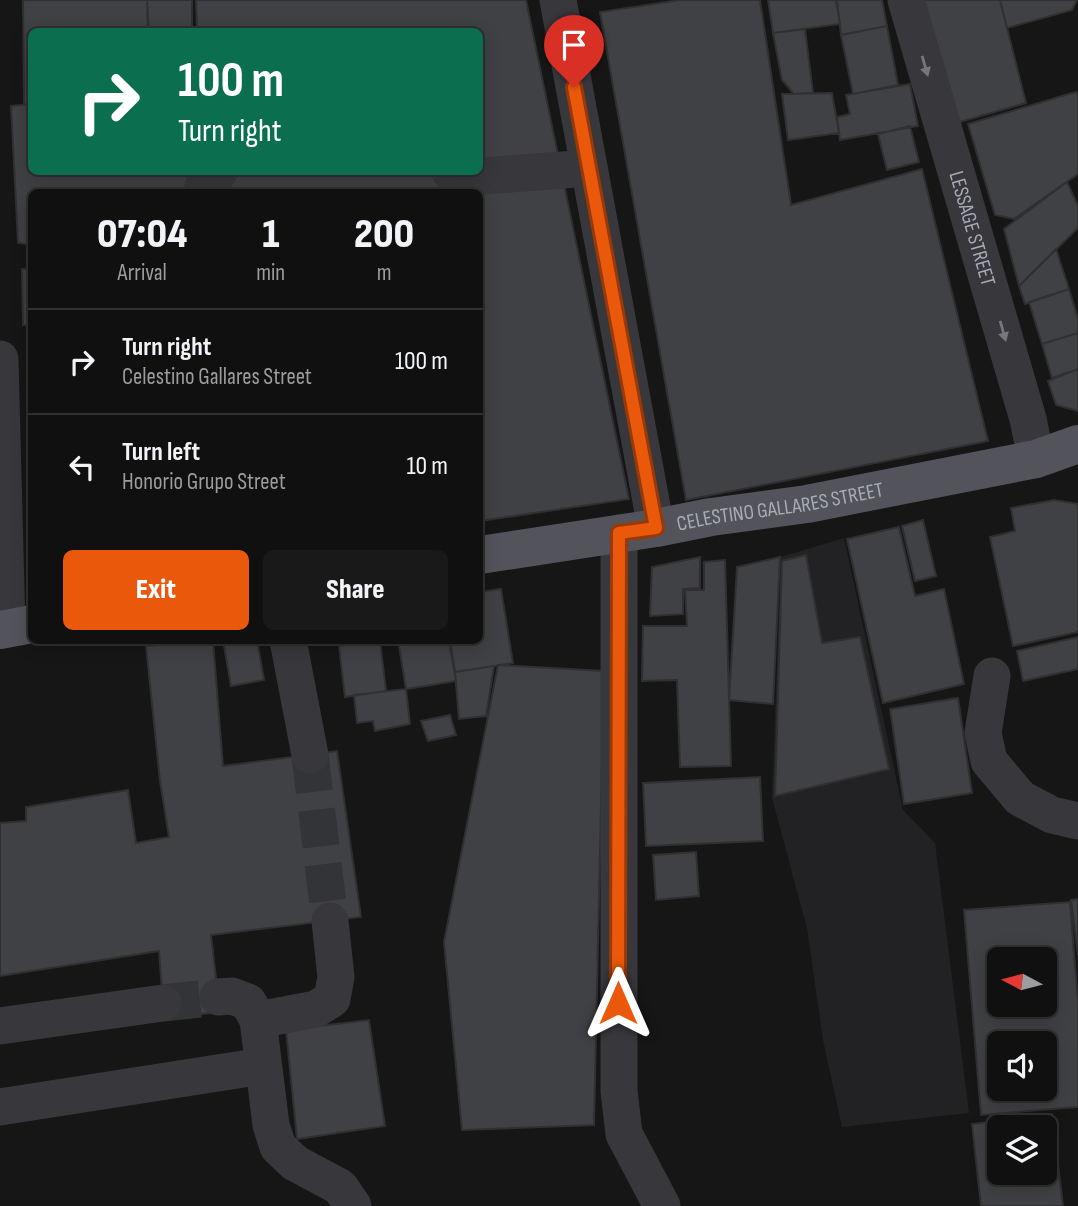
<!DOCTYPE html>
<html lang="en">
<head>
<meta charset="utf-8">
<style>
	:root { --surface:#101011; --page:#19191a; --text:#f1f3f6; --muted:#9c9d9f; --line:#303031; --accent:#ea580c }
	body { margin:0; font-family:"Sofia Sans Condensed",sans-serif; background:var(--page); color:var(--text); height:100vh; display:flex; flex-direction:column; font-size:26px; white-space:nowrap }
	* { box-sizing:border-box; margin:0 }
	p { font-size:23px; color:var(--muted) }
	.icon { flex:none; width:38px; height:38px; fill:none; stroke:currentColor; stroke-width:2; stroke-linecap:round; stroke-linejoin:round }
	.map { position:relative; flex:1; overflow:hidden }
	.sheet { position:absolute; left:28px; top:189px; width:455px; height:455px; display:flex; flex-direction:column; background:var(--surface); border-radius:10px; box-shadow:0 4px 18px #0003,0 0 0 2px var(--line) }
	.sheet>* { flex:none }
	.banner { position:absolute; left:28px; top:28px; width:455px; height:147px; border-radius:10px; box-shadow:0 4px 18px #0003,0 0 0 2px var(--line); background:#0b6e4f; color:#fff; overflow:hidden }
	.needle { width:46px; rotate:277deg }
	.buttons { position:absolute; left:987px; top:947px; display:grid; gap:14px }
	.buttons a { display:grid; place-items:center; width:70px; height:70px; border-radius:10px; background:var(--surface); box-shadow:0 4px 18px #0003,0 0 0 2px var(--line); font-size:35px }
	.pin { position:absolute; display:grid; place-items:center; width:60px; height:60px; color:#fff; margin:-72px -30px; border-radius:50% 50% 50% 0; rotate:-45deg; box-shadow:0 0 7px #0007 }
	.pin .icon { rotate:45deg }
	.me { position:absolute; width:77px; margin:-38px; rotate:0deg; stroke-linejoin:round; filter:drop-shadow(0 0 5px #0008) }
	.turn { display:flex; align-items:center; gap:24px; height:147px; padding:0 35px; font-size:32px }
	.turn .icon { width:91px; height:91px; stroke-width:2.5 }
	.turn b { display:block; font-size:49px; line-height:60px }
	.eta { display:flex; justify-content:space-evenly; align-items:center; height:119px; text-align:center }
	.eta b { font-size:42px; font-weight:800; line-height:49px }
	.action { display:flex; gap:14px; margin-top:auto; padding:14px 35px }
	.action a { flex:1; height:80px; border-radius:10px; background:var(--accent); color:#fff; font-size:28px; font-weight:800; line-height:80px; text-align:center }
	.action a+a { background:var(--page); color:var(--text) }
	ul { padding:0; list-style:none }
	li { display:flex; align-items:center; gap:21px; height:105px; padding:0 35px; border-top:2px solid var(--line) }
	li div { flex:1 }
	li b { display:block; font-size:26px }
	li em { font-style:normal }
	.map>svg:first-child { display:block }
</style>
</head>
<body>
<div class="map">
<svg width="1078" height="1206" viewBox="0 0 1078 1206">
	<rect width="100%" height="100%" fill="#161617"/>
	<path fill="#222224" d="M844 538 903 810 935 843 969 1113 842 1127 823 1040 807 928 772 798 781 557Z"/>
	<path fill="#404144" stroke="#303033" stroke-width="2" fill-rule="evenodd" d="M23 0H147L148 32H32V103L24 104Z
		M147 0H192V32H149Z
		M196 0H526L629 499 480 521V192H32V245L18 243 11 106 32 104V172H480V32H197Z
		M680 0H760L791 205 922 169 988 441 686 500 600 12Z
		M768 0H836L840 24 773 33Z
		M837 0H882L887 26 841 35Z
		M919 0H1000L1026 103 953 124Z
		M1000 0H1077L1072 10 1007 28Z
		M887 26 898 85 853 94 841 35Z
		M805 29 813 93 794 94 782 80 773 33Z
		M910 84 918 126 840 140 837 117 850 114 846 95Z
		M1076 92 1078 94V174L1014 219 995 215 968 124Z
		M832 93 839 133 788 140 782 94Z
		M910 126 919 162 887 170 878 134Z
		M1067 182 1078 206V228L1019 286 1004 229Z
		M1056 249 1069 289 1025 304 1019 286Z
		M22 269 32 270V325H23Z
		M1069 289 1078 319V333L1042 344 1029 302Z
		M1078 333V369L1052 378 1042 344Z
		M1078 369V411L1056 405 1048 381Z
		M1054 500 1078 504V632L1013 646 990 537 1015 531 1011 508Z
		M923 520 936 576 915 581 902 526Z
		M899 527 915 596 944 589 964 684 883 703 847 539Z
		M806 555 822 643 860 637 889 769 775 796 782 561Z
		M700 557V588L683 589V614L650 616 652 567Z
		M780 557 773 704 729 700 737 567Z
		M725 560 731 766 680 767 677 680 642 681 643 626H687L685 590H704V562Z
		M501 589 513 663 455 672 450 640H480V592Z
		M1078 637V669L1023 681 1017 651Z
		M223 640H257L264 680 231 686Z
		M380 640 386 691 345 697 339 646Z
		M398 640H449L456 681 406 689Z
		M213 641 223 766 337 751 361 917 211 935 220 1012 164 1018 159 951 0 976V823L26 821V807L128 790 136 843 169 837 160 781 146 646Z
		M498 665 604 671 594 1125 462 1130 444 942Z
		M494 666 486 716 459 719 455 672Z
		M406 689 410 724 375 731 373 721 357 723 354 695Z
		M958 698 972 793 904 804 890 709Z
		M450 715 456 735 428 741 421 721Z
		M760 777 763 841 646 846 643 783Z
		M696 852 699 896 656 900 653 855Z
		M1078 899V955L1071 900Z
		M1070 902 1078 1003V1107L981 1115 964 910ZM999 959H1045V1004H999ZM999 1043H1045V1088H999Z
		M369 1020 385 1126 297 1139 286 1030Z
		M1052 1114 1063 1206H981L972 1124ZM999 1127H1045V1172H999Z"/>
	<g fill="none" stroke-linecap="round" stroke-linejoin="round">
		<path stroke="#333437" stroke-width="37" stroke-dasharray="37 18" stroke-linecap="butt" d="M310 755 330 921
			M163 1003 218 997"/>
		<g stroke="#37373c" stroke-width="37">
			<path d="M558 0 656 528"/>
			<path id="s1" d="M906 0 1028 419 1036 459"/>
			<path d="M450 172 469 177 589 168"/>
			<path d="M203 186 219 172"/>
			<path d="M0 359 7 628"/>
			<path d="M619 533V1091L624 1134 662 1206"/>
			<path d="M288 640 310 755"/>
			<path d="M992 676 983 733 989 761 1020 798 1052 815 1078 821"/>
			<path d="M218 997 232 996 248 1002 258 1020 271 1125 278 1147 295 1163 340 1187 353 1206"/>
			<path d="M258 1020 316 1009 332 999 336 977 330 921"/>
			<path d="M0 1026 163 1003"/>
			<path d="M0 1107 263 1066"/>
		</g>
		<g stroke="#53545b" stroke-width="38">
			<path id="s2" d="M480 555 656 528 711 517 807 504 1036 459 1078 444"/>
			<path d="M0 630 32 624"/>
		</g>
	</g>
	<defs><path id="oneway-solid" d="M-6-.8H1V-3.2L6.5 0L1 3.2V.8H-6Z" transform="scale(1.75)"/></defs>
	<g fill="#757780">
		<use href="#oneway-solid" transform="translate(925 66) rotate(74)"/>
		<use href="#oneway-solid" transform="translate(1003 331) rotate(74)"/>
	</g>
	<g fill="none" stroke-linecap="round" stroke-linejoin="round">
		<defs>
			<path id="route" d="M574 87 656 528 619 533 618 1003"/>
		</defs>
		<use href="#route" stroke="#983908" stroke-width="18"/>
		<use href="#route" stroke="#ea580c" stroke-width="12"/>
	</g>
	<g text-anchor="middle" stroke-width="6" stroke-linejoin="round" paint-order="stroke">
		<g font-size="21" fill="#a8acb7" stroke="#111112">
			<text dy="7" stroke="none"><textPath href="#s1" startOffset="238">LESSAGE STREET</textPath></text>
			<text dy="7" stroke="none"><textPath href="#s2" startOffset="304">CELESTINO GALLARES STREET</textPath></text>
		</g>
	</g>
</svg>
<div class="buttons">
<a><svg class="needle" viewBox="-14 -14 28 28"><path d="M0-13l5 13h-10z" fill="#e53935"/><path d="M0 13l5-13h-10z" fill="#9c9d9f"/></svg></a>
<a><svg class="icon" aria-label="sound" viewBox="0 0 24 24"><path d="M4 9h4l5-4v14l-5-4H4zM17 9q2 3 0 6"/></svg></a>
<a><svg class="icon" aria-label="layers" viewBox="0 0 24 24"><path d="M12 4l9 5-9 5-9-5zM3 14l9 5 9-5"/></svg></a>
</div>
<div class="pin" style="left:574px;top:87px;background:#d93025"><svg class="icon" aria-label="arrive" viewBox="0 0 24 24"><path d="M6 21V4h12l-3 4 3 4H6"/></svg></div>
<svg class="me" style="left:618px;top:1003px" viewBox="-20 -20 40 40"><path d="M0-17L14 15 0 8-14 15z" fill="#ea580c" stroke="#fff" stroke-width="4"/></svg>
<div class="banner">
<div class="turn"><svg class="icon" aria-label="right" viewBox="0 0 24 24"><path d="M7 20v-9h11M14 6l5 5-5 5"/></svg><div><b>100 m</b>Turn right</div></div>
</div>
<section class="sheet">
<div class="eta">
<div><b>07:04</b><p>Arrival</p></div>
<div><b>1</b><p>min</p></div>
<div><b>200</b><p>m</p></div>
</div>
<ul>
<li><svg class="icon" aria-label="right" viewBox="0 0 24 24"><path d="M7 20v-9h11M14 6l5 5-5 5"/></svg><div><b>Turn right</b><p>Celestino Gallares Street</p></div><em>100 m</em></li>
<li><svg class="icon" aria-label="left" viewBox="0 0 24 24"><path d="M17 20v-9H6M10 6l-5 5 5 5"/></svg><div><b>Turn left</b><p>Honorio Grupo Street</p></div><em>10 m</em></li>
</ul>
<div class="action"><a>Exit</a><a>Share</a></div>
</section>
</div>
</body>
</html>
